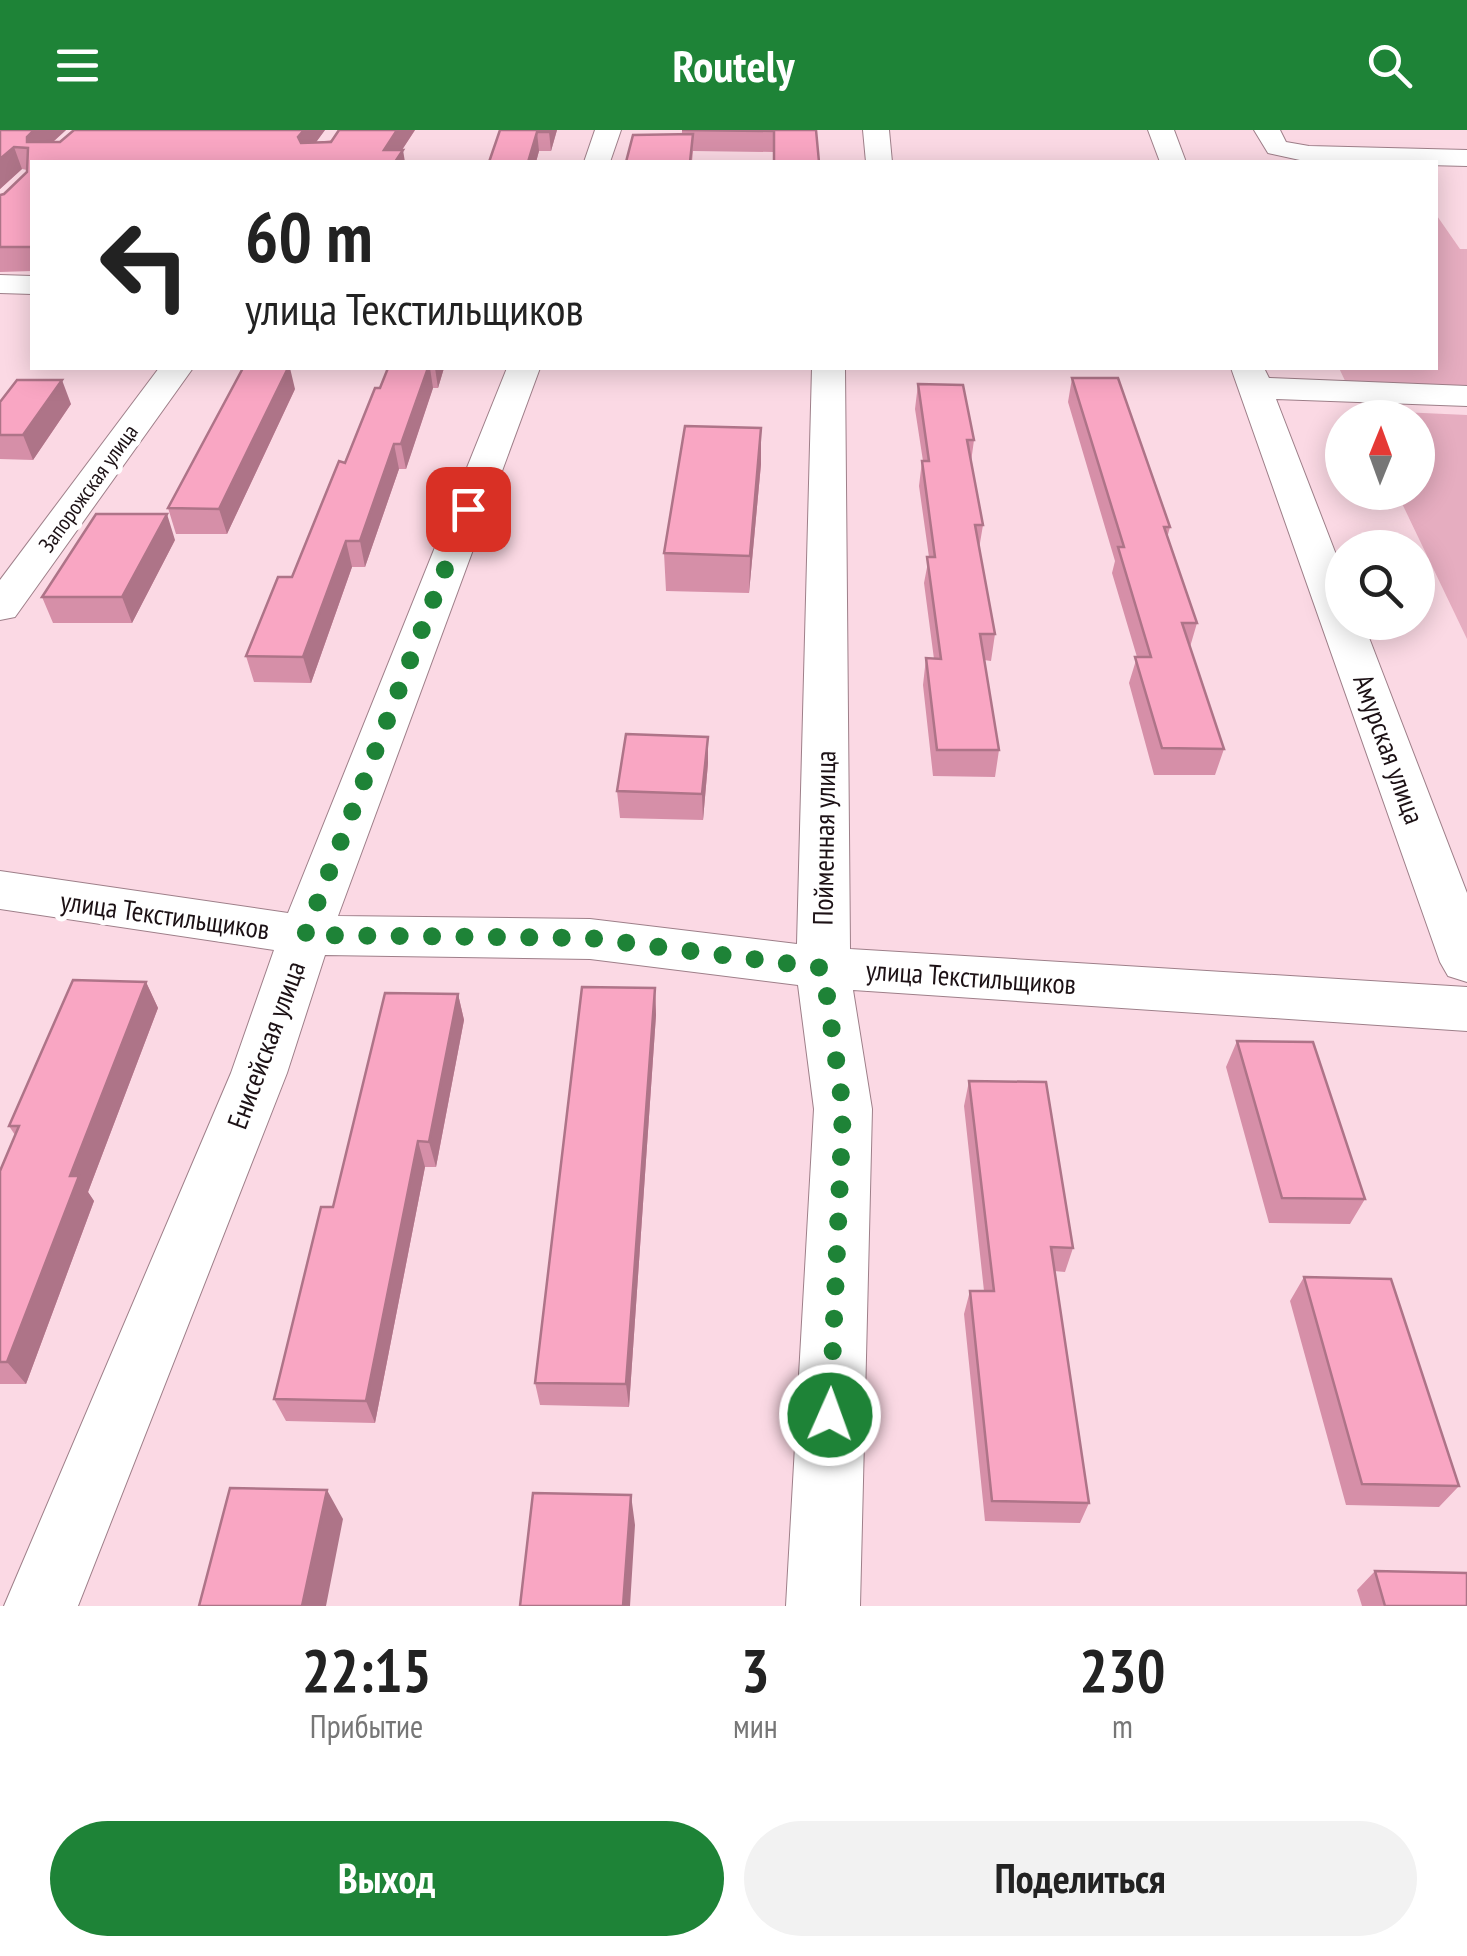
<!DOCTYPE html>
<html lang="ru">
<head>
<meta charset="utf-8">
<style>
	:root { --surface:#fff; --page:#f2f2f2; --text:#222; --muted:#767676; --accent:#1e8337 }
	body { margin:0; font-family:"PT Sans Narrow",sans-serif; background:var(--page); color:var(--text); height:100vh; display:flex; flex-direction:column; font-size:38px; white-space:nowrap }
	* { box-sizing:border-box; margin:0 }
	p { font-size:32px; color:var(--muted) }
	.icon { flex:none; width:55px; height:55px; fill:none; stroke:currentColor; stroke-width:2; stroke-linecap:round; stroke-linejoin:round }
	.map { position:relative; height:1476px; overflow:hidden }
	.panel { display:flex; flex-direction:column; background:var(--surface); flex:1 }
	.panel>* { flex:none }
	.banner { position:absolute; left:30px; top:30px; width:1408px; height:210px; border-radius:0px; box-shadow:0 5px 25px #0003; background:#fff; color:var(--text); overflow:hidden }
	.needle { width:65px; rotate:1deg }
	.fabs { position:absolute; left:1325px; top:270px; display:grid; gap:20px }
	.fabs a { display:grid; place-items:center; width:110px; height:110px; border-radius:50%; background:var(--surface); box-shadow:0 5px 25px #0003; font-size:50px }
	.pin { position:absolute; display:grid; place-items:center; width:85px; height:85px; color:#fff; margin:-42px; border-radius:20px; box-shadow:0 5px 15px #0006 }
	.me { position:absolute; width:110px; margin:-55px; rotate:2deg; stroke-linejoin:round; filter:drop-shadow(0 0 8px #0008) }
	.turn { display:flex; align-items:center; gap:35px; height:210px; padding:0 50px; font-size:45px }
	.turn .icon { width:130px; height:130px; stroke-width:2.5 }
	.turn b { display:block; font-size:70px; line-height:85px }
	.eta { display:flex; justify-content:space-evenly; align-items:center; height:170px; text-align:center }
	.eta b { font-size:60px; font-weight:600; line-height:70px }
	.action { display:flex; gap:20px; margin-top:auto; padding:20px 50px }
	.action a { flex:1; height:115px; border-radius:60px; background:var(--accent); color:#fff; font-size:40px; font-weight:600; line-height:115px; text-align:center }
	.action a+a { background:var(--page); color:var(--text) }
	header { display:flex; justify-content:space-between; align-items:center; height:130px; padding:0 50px; background:var(--accent); color:#fff; font-size:45px; font-weight:600 }
	.map>svg:first-child { display:block }
</style>
</head>
<body>
<header><svg class="icon" aria-label="menu" viewBox="0 0 24 24"><path d="M4 6h16M4 12h16M4 18h16"/></svg>Routely<svg class="icon" aria-label="search" viewBox="0 0 24 24"><circle cx="10" cy="10" r="6"/><path d="M15 15l6 6"/></svg></header>
<div class="map">
<svg width="1467" height="1476" viewBox="0 0 1467 1476">
	<rect width="100%" height="100%" fill="#fbd9e4"/>
	<path fill="#e6adc0" d="M1435 83 1460 119H1467V259L1347 255 1339 238H1435Z
		M1357 280 1467 285V509L1397 363 1418 362V288L1361 287Z"/>
	<g fill="none" stroke-linecap="round" stroke-linejoin="round">
		<defs>
			<path id="minor" d="M595 0H621L610 32H584Z
				M863 0H889L892 32H866Z
				M1148 0H1174L1186 32H1160Z
				M1254 0H1280L1286 12 1309 16 1467 20V36L1309 32 1268 23Z
				M0 145 32 146V164L0 163Z
				M159 238H193L15 487 0 490V450Z
				M507 238H540L338 786 590 789 797 814 812 238H845L850 819 1467 857V901L853 860 872 979 860 1476H786L814 979 798 855 590 829 325 825 287 943 78 1476H4L231 943 274 820 0 779V741L288 783Z
				M1231 238H1264L1269 248 1467 256V276L1276 269 1342 440V492H1363L1467 763V852L1448 846 1440 832Z"/>
		</defs>
		<use href="#minor" stroke="#9e7f89" stroke-width="2"/>
		<use href="#minor" fill="#fff" fill-rule="evenodd"/>
	</g>
	<path fill="#d68fa8" d="M0 0H66L53 12 325 0 316 12 415 0 402 20 32 32V141L0 142V65L4 64 27 42V40L22 39 0 59Z
		M500 0H557L551 21H539L536 32H489Z
		M682 0H816L774 22 693 21 692 32H626L682 4Z
		M388 238H444L438 258H433L406 339H399L365 437H352L311 553 254 552 246 526 292 447 380 258Z
		M1072 248 1170 397 1167 408 1197 493 1190 517 1224 619 1215 645H1154L1129 553 1137 527 1112 443 1115 431 1068 272Z
		M918 254 974 310 971 332 983 395 979 419 995 504 991 531 984 530 999 620 995 647 933 646 923 555 926 528 934 529 924 453 929 427 919 356 922 331H923L915 279Z
		M295 259 227 404H176L168 378Z
		M0 272 71 274 33 330 0 329Z
		M761 298V334L749 463 666 461 664 423Z
		M175 410 132 493H53L42 467Z
		M708 633 703 690 620 688 617 661Z
		M146 852 158 878 88 1062 94 1071 26 1254H0V1041L15 1005 9 996Z
		M655 858 656 885 629 1277 540 1275 535 1253Z
		M458 864 464 890 436 1037H425L375 1293 286 1291 274 1269 333 1077Z
		M1237 911 1365 1069 1350 1094 1269 1093 1226 937Z
		M969 951 1073 1118 1065 1142 1054 1141 1089 1373 1080 1393 985 1391 964 1184 970 1161H984L964 976Z
		M1304 1147 1459 1356 1439 1377 1346 1375 1290 1171Z
		M1375 1441 1467 1476H1362L1357 1460Z"/>
	<path fill="#ae7488" d="M34 0H66L34 29 27 12V7Z
		M304 0H325L303 30 298 7Z
		M397 0H415L394 32 384 20Z
		M550 0H557L551 21 549 2Z
		M537 2 539 21 536 32H528Z
		M14 17 22 39 0 59V29Z
		M403 20 405 32H395Z
		M288 238H290L295 259 227 404 219 379Z
		M428 238H430L433 258 406 339 401 314Z
		M435 238H444L438 258Z
		M62 250 71 274 33 330 23 305Z
		M761 298V334L749 463 750 426Z
		M394 314 399 339 365 437 360 411Z
		M167 384 175 410 132 493 122 467Z
		M346 411 352 437 311 553 303 527Z
		M708 607V633L703 690 702 664Z
		M146 852 158 878 88 1062 94 1071 26 1254 7 1232 70 1046Z
		M655 858 656 885 629 1277 626 1254Z
		M458 864 464 890 436 1037 429 1012Z
		M418 1011 425 1037 375 1293 366 1271Z
		M327 1360 343 1389 326 1476H302Z
		M631 1365 635 1395 630 1476H623Z"/>
	<path fill="#f9a6c3" stroke="#ae7488" stroke-width="2.5" d="M0 0H34L27 7V12H60L74 0H304L298 7 301 13 331 12 339 0H397L384 20H403L395 32H32V117H0V65L4 64 27 42 28 18 14 17 0 29Z
		M500 0H550L549 2H537L528 32H489Z
		M682 0H816L819 32H774V1Z
		M693 4 690 32H626L633 5Z
		M243 238H288L219 379 168 378Z
		M388 238H428L401 314H394L360 411H346L303 527 246 526 278 447H292L339 331 345 333 375 258H380Z
		M1072 248H1118L1170 397H1164L1197 493H1182L1224 619 1162 618 1135 527H1151L1118 417H1124Z
		M17 250H62L23 305H0V272Z
		M918 254 963 255 974 310H967L983 395H975L995 504H980L999 620H937L926 528 941 529 927 427H935L922 331H929Z
		M685 296 761 298 750 426 664 423Z
		M96 384H167L122 467H42Z
		M626 604 708 607 702 664 617 661Z
		M73 850 146 852 70 1046H79L7 1232H0V1041L19 996H9Z
		M582 857 655 858 626 1254 535 1253Z
		M385 863 458 864 429 1012 418 1011 366 1271 274 1269 321 1077H333Z
		M1237 911 1313 912 1365 1069 1282 1068Z
		M969 951 1046 952 1073 1118 1051 1117 1089 1373 992 1371 970 1161H994Z
		M1304 1147 1391 1149 1459 1356 1362 1354Z
		M230 1358 327 1360 302 1476H199Z
		M533 1363 631 1365 623 1476H520Z
		M1375 1441 1467 1443V1476H1385Z"/>
	<g fill="none" stroke-linecap="round" stroke-linejoin="round">
		<path stroke="#1e8337" stroke-width="18" stroke-dasharray="0 32.4" d="M468 379 305 805 590 808 823 838 843 978 830 1285"/>
	</g>
	<g text-anchor="middle" stroke-width="10" stroke-linejoin="round" paint-order="stroke">
		<g font-size="22" fill="#1c1115" stroke="#fff">
			<text transform="translate(88 358) rotate(-54)" y="8">Запорожская улица</text>
		</g>
		<g font-size="28" fill="#1c1115" stroke="#fff">
			<text transform="translate(1389 619) rotate(70)" y="10">Амурская улица</text>
			<text transform="translate(824 708) rotate(-89)" y="10">Пойменная улица</text>
			<text transform="translate(165 785) rotate(8)" y="10">улица Текстильщиков</text>
			<text transform="translate(971 847) rotate(4)" y="10">улица Текстильщиков</text>
			<text transform="translate(266 915) rotate(-70)" y="10">Енисейская улица</text>
		</g>
	</g>
</svg>
<div class="fabs">
<a><svg class="needle" viewBox="-14 -14 28 28"><path d="M0-13l5 13h-10z" fill="#e53935"/><path d="M0 13l5-13h-10z" fill="#767676"/></svg></a>
<a><svg class="icon" aria-label="search" viewBox="0 0 24 24"><circle cx="10" cy="10" r="6"/><path d="M15 15l6 6"/></svg></a>
</div>
<div class="pin" style="left:468px;top:379px;background:#d93025"><svg class="icon" aria-label="arrive" viewBox="0 0 24 24"><path d="M6 21V4h12l-3 4 3 4H6"/></svg></div>
<svg class="me" style="left:830px;top:1285px" viewBox="-20 -20 40 40"><circle r="17" fill="#1e8337" stroke="#fff" stroke-width="3"/><path d="M0-11L8 9 0 5-8 9z" fill="#fff"/></svg>
<div class="banner">
<div class="turn"><svg class="icon" aria-label="left" viewBox="0 0 24 24"><path d="M17 20v-9H6M10 6l-5 5 5 5"/></svg><div><b>60 m</b>улица Текстильщиков</div></div>
</div>
</div>
<section class="panel">
<div class="eta">
<div><b>22:15</b><p>Прибытие</p></div>
<div><b>3</b><p>мин</p></div>
<div><b>230</b><p>m</p></div>
</div>
<div class="action"><a>Выход</a><a>Поделиться</a></div>
</section>
</body>
</html>
